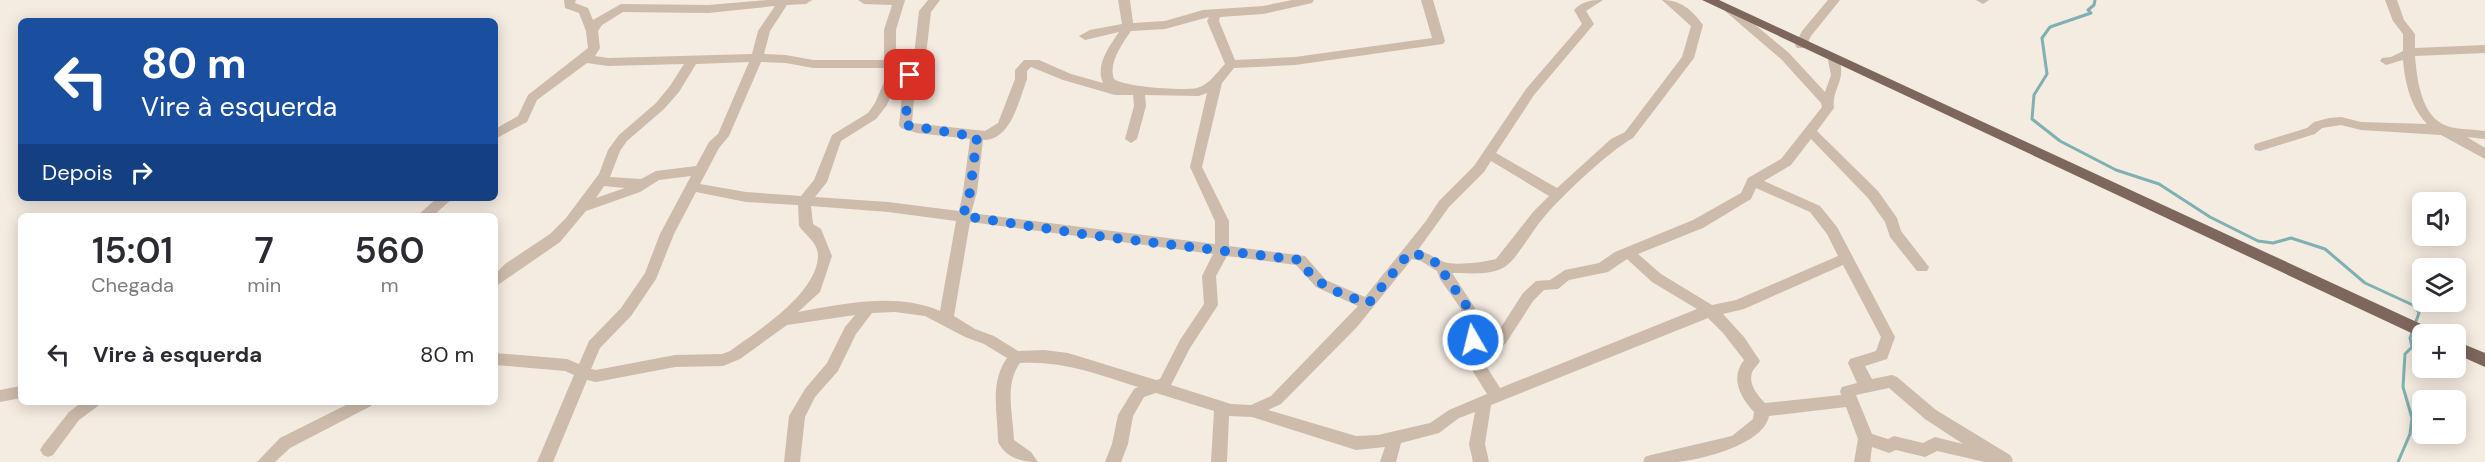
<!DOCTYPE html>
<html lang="pt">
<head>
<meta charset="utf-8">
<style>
	:root { --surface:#fff; --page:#f2f2f3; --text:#2b2b33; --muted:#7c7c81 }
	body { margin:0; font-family:"DM Sans",sans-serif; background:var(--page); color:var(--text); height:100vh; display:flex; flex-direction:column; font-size:22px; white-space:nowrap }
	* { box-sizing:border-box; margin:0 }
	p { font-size:20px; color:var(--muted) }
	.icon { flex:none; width:33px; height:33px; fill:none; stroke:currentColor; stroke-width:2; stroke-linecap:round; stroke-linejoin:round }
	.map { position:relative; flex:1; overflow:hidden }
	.details { position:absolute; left:18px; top:213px; width:480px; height:192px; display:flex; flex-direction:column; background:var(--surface); border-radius:9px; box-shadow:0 3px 15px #0003 }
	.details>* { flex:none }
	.hud { position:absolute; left:18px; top:18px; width:480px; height:183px; border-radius:9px; box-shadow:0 3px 15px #0003; background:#1a4fa0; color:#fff; overflow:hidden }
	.controls { position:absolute; left:2412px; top:192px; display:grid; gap:12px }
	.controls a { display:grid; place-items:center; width:54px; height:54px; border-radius:9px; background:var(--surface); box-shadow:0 3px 15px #0003; font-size:30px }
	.pin { position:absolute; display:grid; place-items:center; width:51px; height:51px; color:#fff; margin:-26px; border-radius:12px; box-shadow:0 3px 9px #0006 }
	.me { position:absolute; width:66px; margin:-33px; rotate:352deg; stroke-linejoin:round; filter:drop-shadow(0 0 4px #0008) }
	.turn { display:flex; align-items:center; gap:21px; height:126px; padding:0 24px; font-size:27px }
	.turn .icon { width:78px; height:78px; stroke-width:2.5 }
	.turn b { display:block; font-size:42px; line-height:51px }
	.then { display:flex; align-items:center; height:57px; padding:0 24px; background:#0003; gap:12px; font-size:22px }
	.eta { display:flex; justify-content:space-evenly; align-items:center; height:102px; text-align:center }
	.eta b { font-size:36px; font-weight:600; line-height:42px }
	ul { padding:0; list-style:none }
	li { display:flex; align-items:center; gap:18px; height:78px; padding:0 24px }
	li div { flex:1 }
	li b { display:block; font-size:22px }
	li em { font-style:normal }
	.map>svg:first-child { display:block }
</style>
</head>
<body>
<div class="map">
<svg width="2485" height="462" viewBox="0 0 2485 462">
	<rect width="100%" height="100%" fill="#f4ebe1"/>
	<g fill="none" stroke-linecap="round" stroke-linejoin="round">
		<path stroke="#7fb0b2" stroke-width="3" d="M2095 0 2094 5 2088 10 2091 13 2050 27 2042 38 2047 74 2034 95 2032 119 2060 141 2116 170 2159 184 2210 217 2258 241 2273 243 2291 238 2325 249 2365 283 2415 306 2419 313 2415 324
			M2398 462 2410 434 2412 418 2403 387 2405 354 2412 347 2410 338 2413 330"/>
		<path fill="#cdbbac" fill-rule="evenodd" d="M564 0H576L575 3 588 8 593 20 621 4 708 5 767 0H812L806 4 787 5 770 31 764 54 786 55 813 60H884V30L892 5 864 4 858 0H905L896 30V82L887 105 876 119 841 141 827 182 815 197 888 202 959 211 963 192 970 139 917 133 901 128 899 125 904 75 914 55 919 11 928 0H940L931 12 926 55 916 75 912 123 985 131 998 123 1015 79V70L1024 60H1039L1071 74 1103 83C1095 65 1109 47 1119 32L1085 40 1079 36 1090 30 1122 24 1118 0H1130L1133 23 1165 21 1203 10 1263 6 1292 0H1314L1312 3 1263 14 1220 17 1219 21 1235 60 1295 57 1432 38 1421 0H1433L1445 41 1443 44 1295 65 1234 68 1222 83 1202 167 1229 221V246L1305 256 1326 280 1365 297 1426 221 1439 201 1474 166 1526 89 1582 24 1574 10C1582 1 1591 0 1603 0L1586 11 1594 24 1534 95 1496 153 1557 188 1611 139 1625 132 1682 57 1691 26 1662 0C1681 0 1692 10 1703 25L1694 58 1633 138C1609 151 1558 199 1540 222 1531 233 1517 258 1506 266 1493 276 1467 273 1452 273L1475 308 1481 346 1496 335 1523 293 1536 281 1550 280 1565 270 1599 263 1615 252 1693 220 1741 193 1748 178 1781 159 1822 107 1821 103 1781 59 1725 11 1731 7 1735 8 1789 53 1825 92 1831 75 1828 60 1834 56 1838 57C1848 80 1831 89 1834 108L1817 131 1878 191 1897 218 1901 231 1929 267 1927 271H1917L1890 237 1885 222 1868 198 1811 139 1791 165 1764 181 1820 206 1837 227 1895 337 1887 359 1865 366 1872 379 1892 375 1897 377 1936 410 2010 455 2013 460 2012 462H1985L1937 451 1925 457 1896 450 1889 453 1872 447 1870 462H1854L1858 439 1846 407 1769 416C1764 444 1702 460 1676 462 1666 462 1654 462 1643 462L1645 457 1651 455 1732 436 1753 419 1754 412C1740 397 1730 378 1744 360L1723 333 1708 318 1491 405 1485 444 1489 462H1473L1469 444 1475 412 1459 418 1439 433 1401 443 1396 462H1380L1385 447 1356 450 1252 417 1229 416 1227 462H1211L1214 411 1156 393 1144 397 1133 416 1128 444 1121 462H1105L1112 444 1118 415 1134 389 1138 387C1096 374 1065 361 1020 363 1004 385 1013 414 1014 440L1031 452 1038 462C1022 462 1006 458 998 442 998 414 989 383 1007 358L984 344 965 337 925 316 895 312 872 313 856 334 838 371 815 397 805 417 800 462H784L789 416 805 389 827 363 845 327 855 315 787 325 740 359 723 366 675 367 596 382 587 380 553 462H537L574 375 565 371 495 365V353L567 359 579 364 589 341 621 308 645 273 660 234 691 176 659 180 640 192 586 211 560 242 495 287V274L505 264 550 234 566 218 599 174 608 150 619 135 656 103 670 86 684 64 608 66 587 63 537 100 527 122 495 139V129L518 116 528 95 588 48 586 31 579 13 565 8ZM775 6 758 31 752 54 608 58 595 56 600 48 598 31 602 25 623 12 708 13ZM1209 17 1207 21 1225 64C1217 72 1209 85 1197 88 1183 91 1125 87 1114 79 1108 63 1122 44 1131 31L1165 29ZM749 62 718 134 709 142 696 166 656 171 641 179 610 177 620 151 627 141 664 109 679 92 696 64ZM761 62 786 63 813 68H884V82L875 103 868 113 832 135 814 180 801 196 746 192 700 184 719 148 729 136ZM1031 67 1063 80 1115 95H1133L1134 106 1125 139 1131 143 1137 139 1146 106 1145 95 1199 96 1207 93 1190 167 1215 221V244L971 213 977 192 983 140C1011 141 1019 100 1027 79V71ZM1491 161 1549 196 1533 212 1496 259C1486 262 1454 266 1444 262 1435 258 1428 253 1418 250L1449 207 1484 172ZM604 186 625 188 596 198ZM1756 188 1810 212 1827 234 1838 256 1736 300 1712 305 1661 274 1638 254 1703 228 1751 199ZM696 192 746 202 798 205 799 226C805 235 819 243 818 257 816 294 758 331 730 351L722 354 675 355 596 370 591 369 600 348 631 316 656 279 674 234ZM811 206 888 212 956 221 940 311C896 292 844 304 798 312L820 292 832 256 821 229 813 224ZM970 222 1213 254 1202 276 1204 304 1180 340 1160 379 1156 380 1068 353 1044 350 1018 351 994 336 975 329 954 316ZM1227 256 1296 265 1316 287 1358 306 1271 396 1251 405 1231 404 1171 385 1190 348 1218 305 1216 276ZM1412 259 1421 261 1437 271 1440 279 1461 309 1465 323 1469 365 1487 394 1449 410 1430 423 1378 435 1356 436 1268 410 1281 404 1357 327ZM1627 259 1652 282 1697 309 1500 388 1483 361 1506 343 1533 301 1544 290 1558 289 1569 280 1608 272ZM1843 265 1881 337 1876 351 1850 359 1848 363 1857 383 1842 387 1840 391 1841 395 1765 403C1758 396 1748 384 1752 373 1753 369 1758 365 1760 361L1744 337 1723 314 1744 309ZM1889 388 1925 419 1963 444 1935 437 1923 443 1894 436 1888 439 1872 434 1856 395Z
			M1828 0H1840L1811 36 1805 48H1797L1795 45 1802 31Z
			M1976 0H1989L1983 4Z
			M2385 0H2397L2404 20 2415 34V48L2485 45V53L2415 56C2417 79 2421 117 2447 126 2458 130 2473 129 2485 131V139L2467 137 2485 148V159L2441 135 2361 130 2341 125 2322 128 2315 134 2260 151 2255 150 2254 147 2255 144 2307 128 2314 122 2329 118 2341 117 2361 122 2427 124C2411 107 2405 84 2403 60L2386 65 2380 61 2382 58 2391 57 2403 51V34L2393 21Z
			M437 198H453L433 216H417Z
			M21 386V398L0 402V390Z
			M82 402H101L98 406 79 420 53 455 48 457 43 455 40 450 43 445 69 412Z
			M352 402H374L371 406 290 448 275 462H257L280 438Z"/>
		<path fill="#7d675c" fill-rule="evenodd" d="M1702 0H1719L2434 330 2436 334H2422V338Z
			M2456 341 2485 353V367L2456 354Z"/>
	</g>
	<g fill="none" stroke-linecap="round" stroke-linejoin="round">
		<path stroke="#1a73e8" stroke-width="10" stroke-dasharray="0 18" d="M910 75 905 125 977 137 970 192 963 216 1089 235 1300 260C1317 288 1339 292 1368 304L1409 253 1425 256 1444 268 1445 275 1468 308 1473 340"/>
	</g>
</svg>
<div class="controls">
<a><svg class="icon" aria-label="sound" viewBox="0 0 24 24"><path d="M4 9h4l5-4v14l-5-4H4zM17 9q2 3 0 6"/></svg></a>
<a><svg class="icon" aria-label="layers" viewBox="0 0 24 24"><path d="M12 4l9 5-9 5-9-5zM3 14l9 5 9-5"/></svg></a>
<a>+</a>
<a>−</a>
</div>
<div class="pin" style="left:910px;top:75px;background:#d93025"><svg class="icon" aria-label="arrive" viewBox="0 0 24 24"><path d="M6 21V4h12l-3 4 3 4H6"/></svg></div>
<svg class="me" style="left:1473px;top:340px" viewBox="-20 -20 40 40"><circle r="17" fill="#1a73e8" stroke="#fff" stroke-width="3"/><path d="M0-11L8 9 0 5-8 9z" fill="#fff"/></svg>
<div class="hud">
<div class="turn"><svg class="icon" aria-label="left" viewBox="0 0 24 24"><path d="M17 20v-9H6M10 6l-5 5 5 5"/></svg><div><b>80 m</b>Vire à esquerda</div></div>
<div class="then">Depois<svg class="icon" aria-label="right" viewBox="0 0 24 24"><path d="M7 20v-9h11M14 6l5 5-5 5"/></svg></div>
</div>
<section class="details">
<div class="eta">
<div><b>15:01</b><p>Chegada</p></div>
<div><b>7</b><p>min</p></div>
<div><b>560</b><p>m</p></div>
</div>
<ul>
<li><svg class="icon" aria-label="left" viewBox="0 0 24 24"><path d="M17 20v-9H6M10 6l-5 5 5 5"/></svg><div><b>Vire à esquerda</b></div><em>80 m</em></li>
</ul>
</section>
</div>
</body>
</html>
